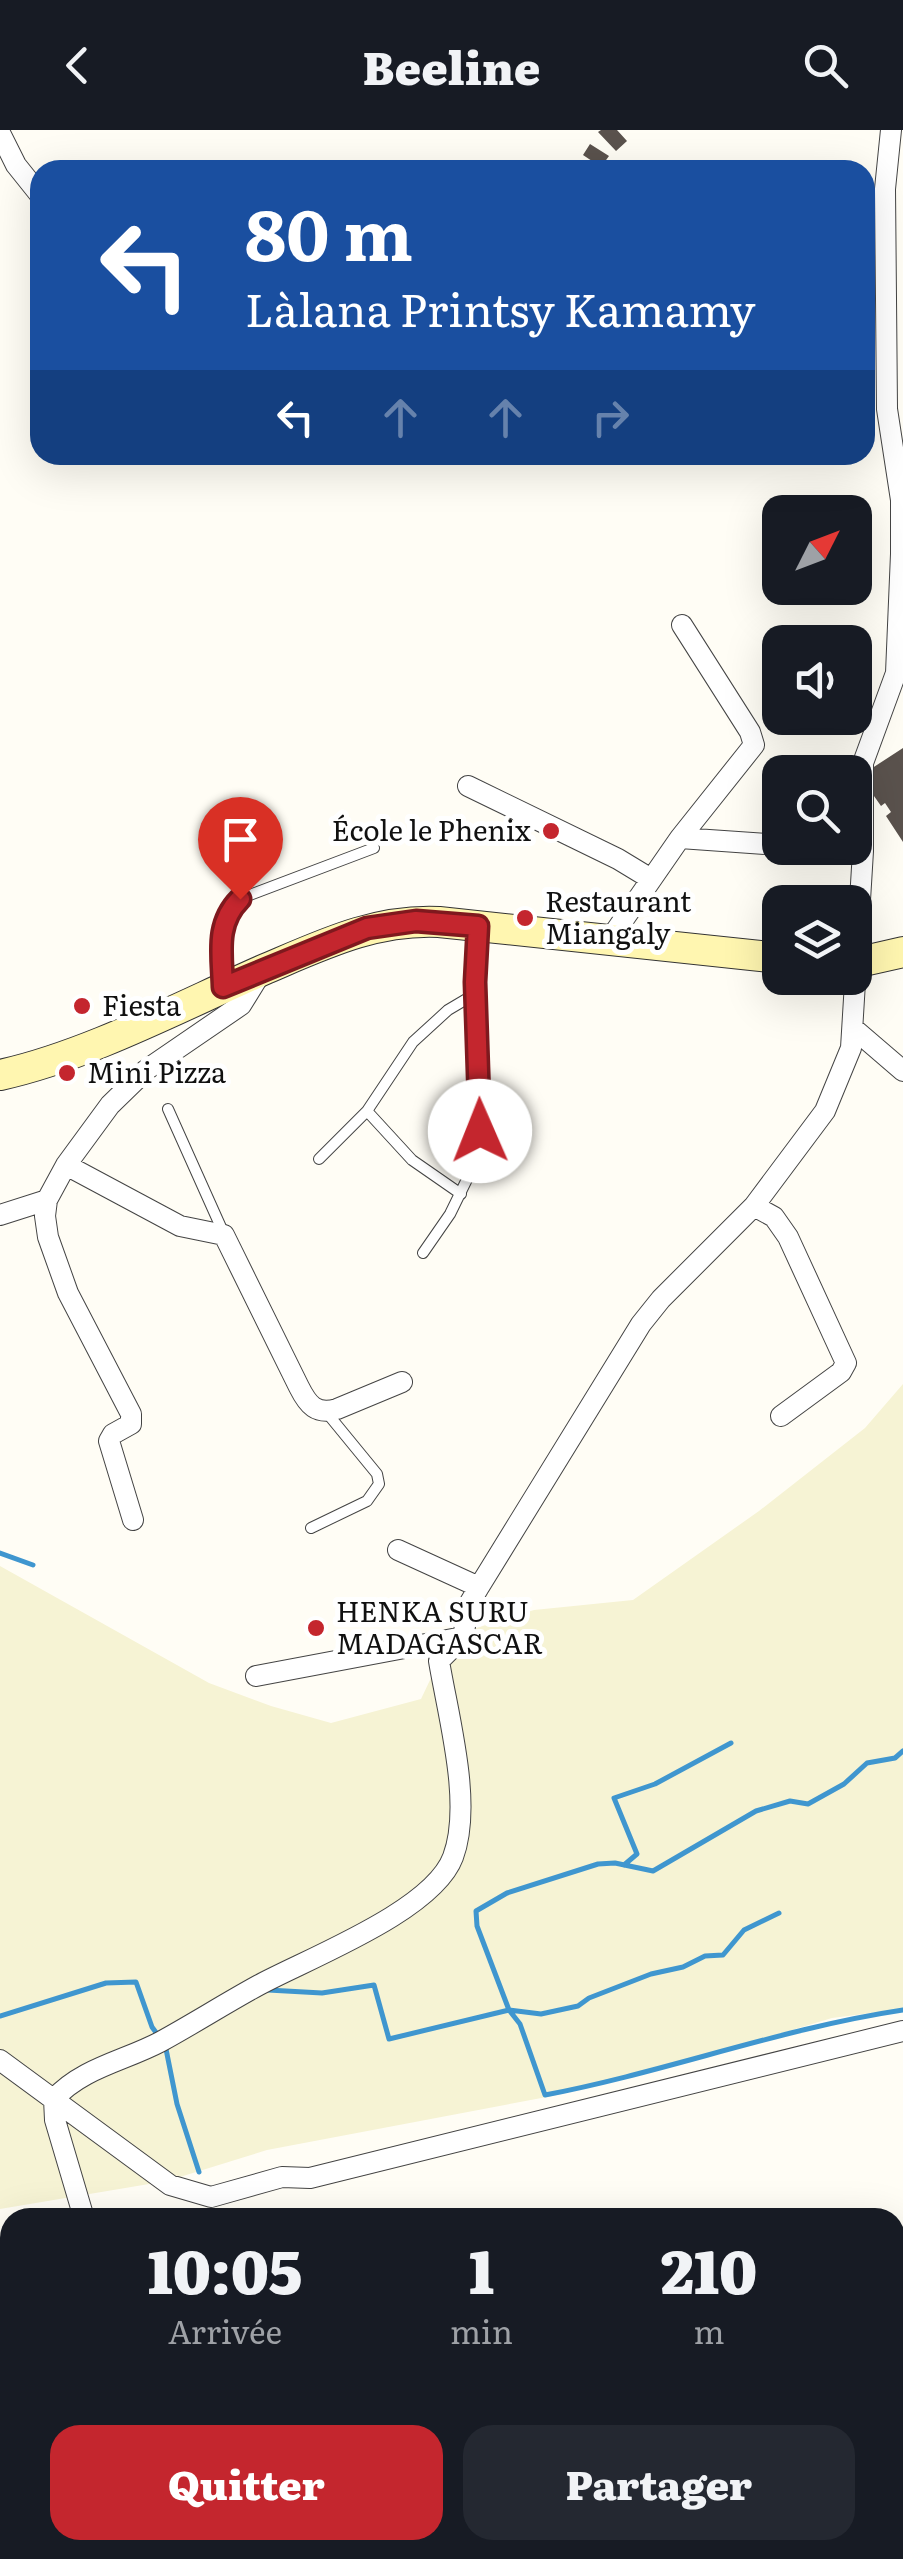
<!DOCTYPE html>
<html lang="fr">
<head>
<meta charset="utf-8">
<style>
	:root { --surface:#171b24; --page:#242831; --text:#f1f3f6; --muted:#9ea1a6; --accent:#c4262e }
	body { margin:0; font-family:Literata,serif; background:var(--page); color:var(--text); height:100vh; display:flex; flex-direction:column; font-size:38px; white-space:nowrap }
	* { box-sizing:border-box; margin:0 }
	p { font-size:32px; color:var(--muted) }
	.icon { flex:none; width:55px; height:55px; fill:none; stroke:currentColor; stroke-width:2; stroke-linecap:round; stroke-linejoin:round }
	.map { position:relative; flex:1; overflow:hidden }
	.sheet { position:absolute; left:0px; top:2078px; width:905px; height:352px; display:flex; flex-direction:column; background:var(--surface); border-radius:30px 30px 0 0; box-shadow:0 10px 40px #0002 }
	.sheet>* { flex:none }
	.top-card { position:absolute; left:30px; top:30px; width:845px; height:305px; border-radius:30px; box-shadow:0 10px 40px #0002; background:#1a4fa0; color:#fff; overflow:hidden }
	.needle { width:65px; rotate:48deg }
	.fabs { position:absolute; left:762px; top:365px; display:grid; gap:20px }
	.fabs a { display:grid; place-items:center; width:110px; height:110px; border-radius:20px; background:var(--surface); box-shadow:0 10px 40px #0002; font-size:50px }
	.pin { position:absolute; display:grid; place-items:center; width:85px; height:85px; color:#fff; margin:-102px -42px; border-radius:50% 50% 50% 0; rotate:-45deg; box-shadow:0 0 10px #0007 }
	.pin .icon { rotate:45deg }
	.me { position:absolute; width:110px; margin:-55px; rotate:359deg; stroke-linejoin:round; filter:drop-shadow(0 0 8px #0008) }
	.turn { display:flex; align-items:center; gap:35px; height:210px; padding:0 50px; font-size:45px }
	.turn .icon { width:130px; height:130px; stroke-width:2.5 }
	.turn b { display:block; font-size:70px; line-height:85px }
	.lanes { display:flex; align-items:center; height:95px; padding:0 50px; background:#0003; justify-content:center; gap:50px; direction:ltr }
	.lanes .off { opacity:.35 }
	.eta { display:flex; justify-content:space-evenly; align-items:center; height:170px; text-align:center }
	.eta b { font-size:60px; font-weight:800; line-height:70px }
	.button { display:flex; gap:20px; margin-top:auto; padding:20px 50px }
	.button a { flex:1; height:115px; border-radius:30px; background:var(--accent); color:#fff; font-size:40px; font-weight:800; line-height:115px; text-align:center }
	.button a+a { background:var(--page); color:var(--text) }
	header { display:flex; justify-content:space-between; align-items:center; height:130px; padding:0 50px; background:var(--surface); font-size:45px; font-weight:800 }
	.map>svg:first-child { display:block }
</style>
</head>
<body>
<header><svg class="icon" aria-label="back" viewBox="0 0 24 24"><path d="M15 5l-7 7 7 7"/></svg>Beeline<svg class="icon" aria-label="search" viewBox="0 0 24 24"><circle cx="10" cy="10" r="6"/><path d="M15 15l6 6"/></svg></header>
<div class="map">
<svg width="903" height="2429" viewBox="0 0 903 2429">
	<rect width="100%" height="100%" fill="#fffdf5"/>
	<path fill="#f6f3d4" d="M903 1254V1879L832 1888 686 1932 552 1966 267 2020 167 2051 0 2079V1436L209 1553 271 1576 331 1593 421 1569 451 1506 534 1480 633 1470 759 1381 865 1298Z"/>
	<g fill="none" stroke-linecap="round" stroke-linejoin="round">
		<path stroke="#3f96cf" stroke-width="5" d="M0 1423 33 1435
			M624 1735 637 1724 614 1668 655 1654 731 1613
			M268 1860 322 1863 374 1855 389 1909 509 1880 477 1796 476 1781 507 1763 598 1734 615 1733 653 1741 756 1681 790 1671 808 1674 844 1654 867 1633 895 1628 903 1621
			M509 1880 520 1894 545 1965C666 1942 782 1898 903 1880
			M509 1880 541 1884 578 1876 589 1868 651 1844 683 1837 705 1826 723 1825 744 1800 779 1783
			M0 1886 106 1853 136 1852 152 1897 160 1908
			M165 1914 177 1974 199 2042"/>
	</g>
	<path fill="#5a524d" d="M601 0H617L627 11 616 21 598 2Z
		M590 14 609 26 601 37 583 25Z
		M903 618V712L886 686 891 682 885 673 881 676 860 646Z
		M743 2420H787L789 2426 780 2429H747Z"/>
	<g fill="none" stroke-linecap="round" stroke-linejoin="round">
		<defs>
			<path id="lane" d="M223 851C221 818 215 794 239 769L374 718
				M168 979 224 1104
				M367 981 412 1030 461 1064
				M319 1029 367 981 413 912 448 880 475 864
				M423 1123 450 1084 473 1037 479 1001 475 852 477 802
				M311 1398 367 1371 379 1354 377 1344 327 1283"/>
			<path id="street" d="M0 3 16 35 40 65
				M682 495 750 602 754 615 680 708 780 715
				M468 656 618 729 651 749
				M817 718 863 721
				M608 812 680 708
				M853 898 903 941
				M66 1035 180 1096 224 1105 299 1257C308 1275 316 1285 337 1279L402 1252
				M754 1076 825 981 851 918 863 721V633L896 543 901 424V370L887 279 885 59 891 0
				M0 1085 47 1070
				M133 1390 109 1311 113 1304 131 1294V1284L68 1163 48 1107 45 1086 47 1070 66 1035 110 975 146 940 241 875 262 841
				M479 1457 641 1194 661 1169 754 1076 774 1087 788 1107 846 1233 841 1242 781 1286
				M256 1546 463 1507
				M0 1930 170 2055 211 2067 282 2047 310 2048 903 1901
				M84 2088 55 1990 54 1969C82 1938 124 1931 160 1912 193 1894 226 1873 259 1855 309 1828 433 1781 453 1727 473 1674 448 1586 439 1531L463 1507 469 1474 479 1457 398 1420
				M0 2206H10
				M895 2295 903 2300
				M122 2429 146 2420
				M687 2429 711 2420"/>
			<path id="secondary" d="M855 833 903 822
				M0 945C87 926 181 876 263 840 322 815 374 789 439 792L780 828"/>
		</defs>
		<use href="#lane" stroke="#444" stroke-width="12"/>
		<use href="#street" stroke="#444" stroke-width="22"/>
		<use href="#secondary" stroke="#333" stroke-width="32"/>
		<path stroke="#333" stroke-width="4" stroke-dasharray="10 5" stroke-linecap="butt" d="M217 2420 223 2429"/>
		<use href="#lane" stroke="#fff" stroke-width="10"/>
		<use href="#street" stroke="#fff" stroke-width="20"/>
		<use href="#secondary" stroke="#fff6b0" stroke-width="30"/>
	</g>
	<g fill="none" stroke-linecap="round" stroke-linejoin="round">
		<defs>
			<path id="route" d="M240 769C215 794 222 824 223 857L367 798 416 791 478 796 475 852 480 1001"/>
		</defs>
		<use href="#route" stroke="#7f191e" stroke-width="25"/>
		<use href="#route" stroke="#c4262e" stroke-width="18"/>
	</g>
	<g fill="#c4262e" stroke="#fff" stroke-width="4">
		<circle cx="551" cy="701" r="10"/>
		<circle cx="525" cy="788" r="10"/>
		<circle cx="82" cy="876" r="10"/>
		<circle cx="67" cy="943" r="10"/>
		<circle cx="316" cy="1498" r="10"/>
	</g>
	<g text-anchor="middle" stroke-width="10" stroke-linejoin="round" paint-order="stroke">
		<g font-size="28" fill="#111" stroke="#fff" text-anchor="start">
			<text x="531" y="711" text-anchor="end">École le Phenix</text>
			<text x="545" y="782">Restaurant<tspan x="545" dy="32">Miangaly</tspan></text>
			<text x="102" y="886">Fiesta</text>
			<text x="87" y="953">Mini Pizza</text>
			<text x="336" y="1492">HENKA SURU<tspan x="336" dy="32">MADAGASCAR</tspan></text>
		</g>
	</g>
</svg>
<div class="fabs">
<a><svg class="needle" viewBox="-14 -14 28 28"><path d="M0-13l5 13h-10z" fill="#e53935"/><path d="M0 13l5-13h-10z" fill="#9ea1a6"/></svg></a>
<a><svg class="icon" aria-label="sound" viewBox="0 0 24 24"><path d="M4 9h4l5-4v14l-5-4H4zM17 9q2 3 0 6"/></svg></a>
<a><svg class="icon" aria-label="search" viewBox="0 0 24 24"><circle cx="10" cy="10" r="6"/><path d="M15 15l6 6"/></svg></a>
<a><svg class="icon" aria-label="layers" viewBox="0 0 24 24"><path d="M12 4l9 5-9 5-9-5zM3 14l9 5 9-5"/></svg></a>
</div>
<div class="pin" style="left:240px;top:769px;background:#d93025"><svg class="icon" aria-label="arrive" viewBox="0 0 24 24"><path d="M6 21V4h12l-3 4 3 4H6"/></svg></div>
<svg class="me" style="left:480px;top:1001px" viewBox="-20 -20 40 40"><circle r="19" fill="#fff"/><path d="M0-13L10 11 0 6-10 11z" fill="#c4262e"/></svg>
<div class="top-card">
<div class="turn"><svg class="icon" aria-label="left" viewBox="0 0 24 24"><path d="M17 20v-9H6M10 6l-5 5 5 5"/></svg><div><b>80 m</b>Làlana Printsy Kamamy</div></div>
<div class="lanes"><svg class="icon" aria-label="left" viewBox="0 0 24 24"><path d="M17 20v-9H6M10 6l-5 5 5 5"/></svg><svg class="icon off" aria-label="ahead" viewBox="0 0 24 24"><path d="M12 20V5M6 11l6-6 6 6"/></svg><svg class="icon off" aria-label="ahead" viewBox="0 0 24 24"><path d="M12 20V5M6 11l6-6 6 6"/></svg><svg class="icon off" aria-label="right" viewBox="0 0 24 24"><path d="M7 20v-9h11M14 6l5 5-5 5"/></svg></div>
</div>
<section class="sheet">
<div class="eta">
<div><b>10:05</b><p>Arrivée</p></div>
<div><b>1</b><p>min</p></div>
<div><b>210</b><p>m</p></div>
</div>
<div class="button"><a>Quitter</a><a>Partager</a></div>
</section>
</div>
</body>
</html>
